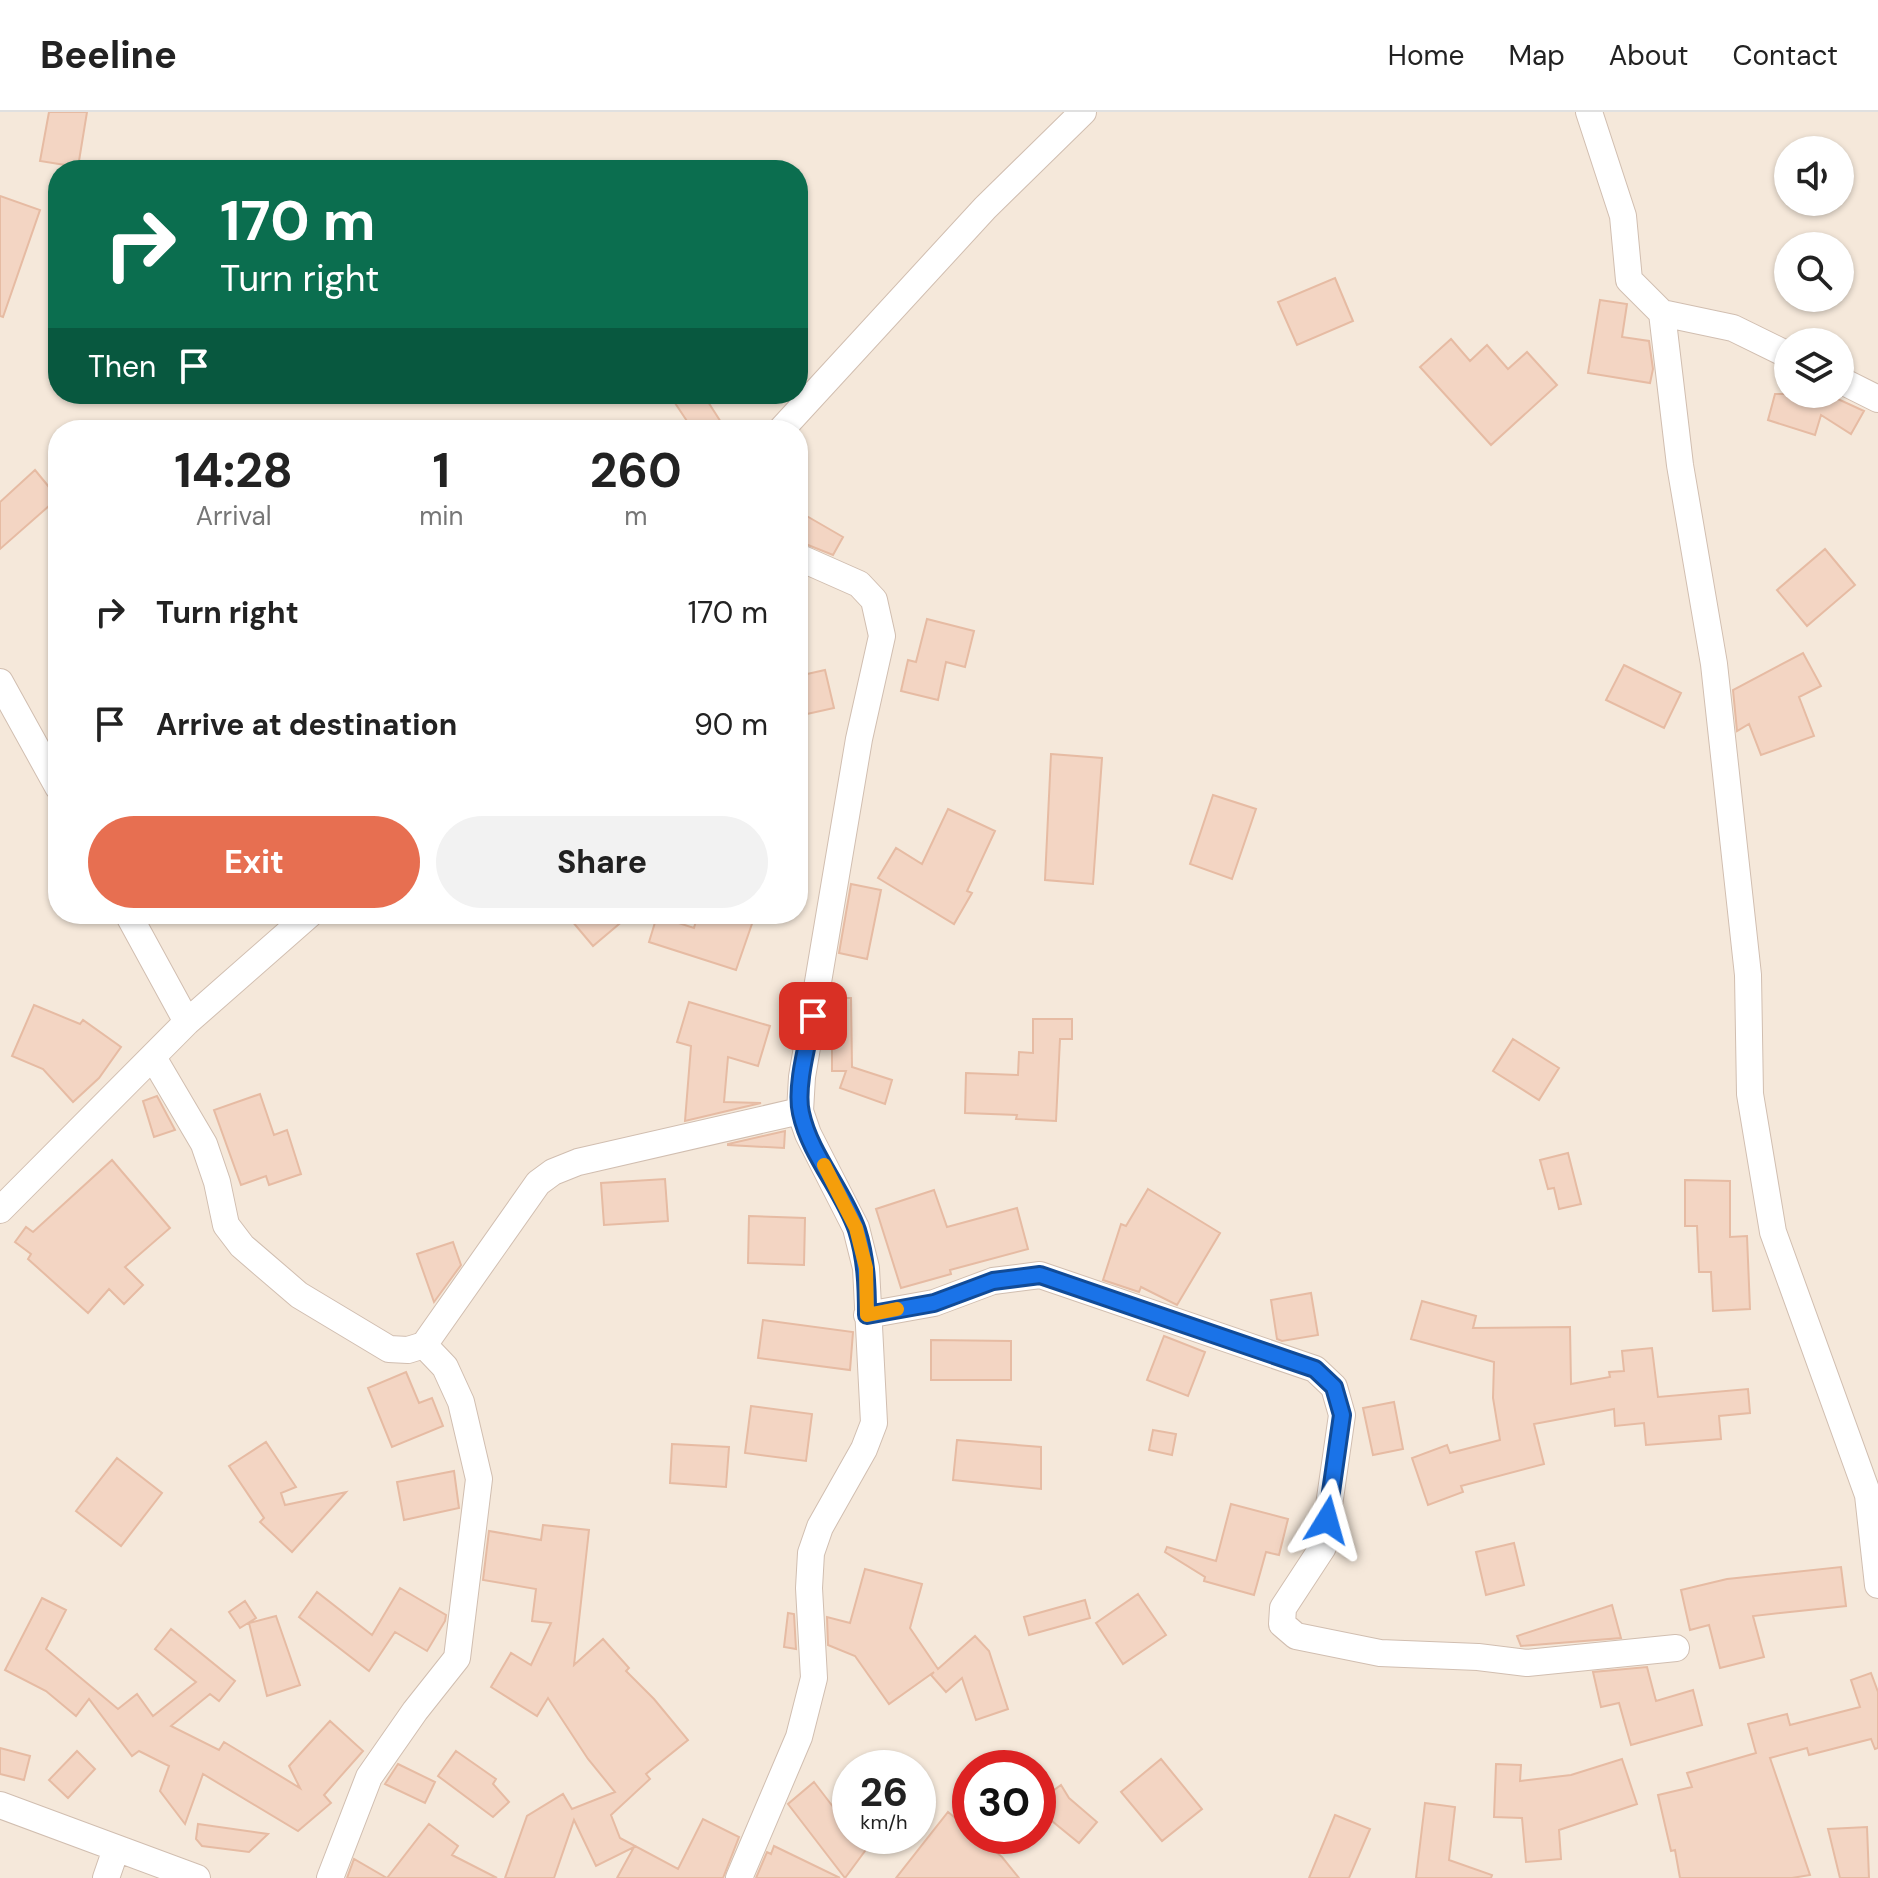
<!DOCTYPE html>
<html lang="en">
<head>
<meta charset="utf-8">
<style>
	:root { --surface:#fff; --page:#f2f2f2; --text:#222; --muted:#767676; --line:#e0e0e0; --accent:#e76f51 }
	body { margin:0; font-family:"DM Sans",sans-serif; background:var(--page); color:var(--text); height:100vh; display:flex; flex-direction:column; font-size:30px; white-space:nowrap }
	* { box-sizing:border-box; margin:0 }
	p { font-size:26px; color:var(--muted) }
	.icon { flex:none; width:44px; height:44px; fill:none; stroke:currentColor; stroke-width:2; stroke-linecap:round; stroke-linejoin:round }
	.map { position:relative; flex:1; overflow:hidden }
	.sheet { position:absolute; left:48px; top:308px; width:760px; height:504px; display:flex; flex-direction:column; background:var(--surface); border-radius:32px; box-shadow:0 2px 6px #0004 }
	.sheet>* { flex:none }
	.guide { position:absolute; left:48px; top:48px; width:760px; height:244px; border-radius:32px; box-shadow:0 2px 6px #0004; background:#0b6e4f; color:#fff; overflow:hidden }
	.buttons { position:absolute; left:1774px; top:24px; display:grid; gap:16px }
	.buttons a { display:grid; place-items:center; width:80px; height:80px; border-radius:50%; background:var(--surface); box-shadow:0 2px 6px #0004; font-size:40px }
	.speed { position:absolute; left:832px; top:1638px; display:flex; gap:16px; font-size:40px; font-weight:700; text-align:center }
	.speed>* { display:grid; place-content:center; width:104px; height:104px; border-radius:50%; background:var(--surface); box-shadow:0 2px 6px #0004; line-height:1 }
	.speed small { font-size:20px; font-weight:400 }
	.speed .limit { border:12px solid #d22; background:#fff; color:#111 }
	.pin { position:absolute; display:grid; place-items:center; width:68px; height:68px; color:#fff; margin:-34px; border-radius:16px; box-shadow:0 4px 12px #0006 }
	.me { position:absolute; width:88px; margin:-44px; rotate:8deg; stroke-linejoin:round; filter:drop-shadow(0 0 6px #0008) }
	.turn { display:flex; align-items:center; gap:28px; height:168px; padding:0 40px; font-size:36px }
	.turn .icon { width:104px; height:104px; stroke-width:2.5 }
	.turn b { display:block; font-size:56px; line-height:68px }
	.then { display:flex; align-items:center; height:76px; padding:0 40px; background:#0003; gap:16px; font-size:30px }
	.eta { display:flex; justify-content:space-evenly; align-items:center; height:136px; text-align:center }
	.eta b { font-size:48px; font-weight:700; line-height:56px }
	.cta { display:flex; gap:16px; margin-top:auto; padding:16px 40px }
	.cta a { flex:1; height:92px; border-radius:48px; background:var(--accent); color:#fff; font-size:32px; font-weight:700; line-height:92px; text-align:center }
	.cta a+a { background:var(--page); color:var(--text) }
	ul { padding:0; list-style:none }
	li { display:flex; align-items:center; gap:24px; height:112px; padding:0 40px }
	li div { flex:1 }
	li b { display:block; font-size:30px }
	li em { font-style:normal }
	header { display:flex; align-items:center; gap:48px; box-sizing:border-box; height:112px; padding:0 40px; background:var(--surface); border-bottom:2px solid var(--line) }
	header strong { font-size:38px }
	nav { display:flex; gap:44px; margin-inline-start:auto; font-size:28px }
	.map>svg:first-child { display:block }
</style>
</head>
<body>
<header>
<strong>Beeline</strong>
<nav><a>Home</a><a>Map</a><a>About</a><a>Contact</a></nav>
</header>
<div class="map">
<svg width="1878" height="1766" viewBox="0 0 1878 1766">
	<rect width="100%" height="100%" fill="#fdf6ec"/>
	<path fill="#f5e8da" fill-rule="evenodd" d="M0 0H1878V1766H0ZM1788 38H1840V90H1788ZM58 58H798V282H58ZM1788 134H1840V186H1788ZM1788 230H1840V282H1788ZM58 318H798V802H58ZM850 1656H918V1724H850ZM970 1656H1038V1724H970Z"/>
	<path fill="#f3d5c3" stroke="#e6bba3" stroke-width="2" d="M49 0H87L78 55 40 49Z
		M0 84 40 98 3 205 0 204Z
		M1335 166 1353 209 1297 233 1278 190Z
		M1600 188 1627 192 1622 225 1649 229 1653 257 1650 271 1588 261Z
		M1451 227 1470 249 1487 233 1508 257 1527 240 1557 273 1491 333 1420 255Z
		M669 282H703L726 318H693Z
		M1775 282H1827L1864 299 1851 322 1821 303 1815 323 1768 308Z
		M35 358 58 386 0 437V390Z
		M798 399 843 425 833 443 798 429Z
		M1825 437 1855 473 1807 514 1777 478Z
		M927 507 974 519 965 555 946 550 938 588 901 579 908 548 916 550Z
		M1803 541 1821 574 1799 585 1814 624 1761 643 1749 612 1737 619 1733 578Z
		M1624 553 1681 581 1664 616 1606 588Z
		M825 558 834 596 798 604V564Z
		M1051 642 1102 646 1093 772 1045 768Z
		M1213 683 1256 697 1232 767 1190 752Z
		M948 697 995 719 967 779 972 781 954 812 878 766 896 736 922 752Z
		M851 772 881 778 867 847 839 841Z
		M566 802H631L593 834Z
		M698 802H741L754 806 736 858 649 830 657 804 694 816Z
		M832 886H851L852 955 892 968 885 992 840 976 846 959H832Z
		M689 890 770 914 758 954 728 945 724 990 761 991 685 1009 691 934 677 930Z
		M34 893 80 912 83 908 121 935 99 966 73 990 43 957 12 944Z
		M1033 907H1072V927H1060L1056 1009 1016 1007 1017 1003 965 1001 966 961 1018 963 1019 940 1033 941Z
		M1513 927 1559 956 1539 988 1493 959Z
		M260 982 274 1023 287 1018 301 1062 269 1073 266 1064 241 1073 214 998Z
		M157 984 175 1018 154 1025 143 989Z
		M785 1019 784 1036 728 1033V1032Z
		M1568 1041 1581 1092 1559 1097 1554 1076 1548 1077 1540 1048Z
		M112 1048 170 1116 125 1155 143 1173 124 1192 109 1177 88 1201 28 1147 31 1142 15 1130 26 1115 33 1120Z
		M665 1067 668 1109 604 1113 601 1071Z
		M1685 1068 1730 1069V1125L1747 1124 1750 1197 1713 1199 1711 1160H1699L1697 1114H1685Z
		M1148 1077 1220 1121 1177 1193 1141 1175 1139 1180 1103 1168 1121 1112 1126 1114Z
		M934 1078 947 1115 1017 1096 1028 1137 950 1158 951 1162 901 1176 876 1097Z
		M749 1104 805 1106 804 1153 748 1151Z
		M453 1130 461 1153 434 1190 417 1142Z
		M1311 1181 1318 1223 1282 1229 1277 1227 1271 1188Z
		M1422 1189 1476 1204 1473 1216 1570 1215 1571 1272 1610 1265 1609 1260 1624 1259 1622 1239 1652 1236 1658 1285 1748 1277 1750 1301 1719 1304 1721 1327 1646 1333 1644 1311 1615 1314 1614 1297 1534 1312 1544 1352 1461 1374 1463 1380 1428 1393 1412 1346 1447 1333 1450 1341 1500 1328 1493 1286 1494 1250 1411 1227Z
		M763 1208 853 1220 850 1258 758 1246Z
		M1164 1224 1205 1240 1188 1284 1147 1268Z
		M931 1228 1011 1229V1268H931Z
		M406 1260 419 1291 432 1286 443 1314 392 1335 368 1276Z
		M1394 1290 1403 1337 1373 1343 1363 1296Z
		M751 1294 812 1302 806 1349 745 1341Z
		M1153 1318 1176 1322 1172 1343 1149 1338Z
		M957 1328 1041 1335V1377L953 1368Z
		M266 1330 296 1375 281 1381 285 1393 346 1380 292 1440 260 1410 264 1406 229 1354Z
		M672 1332 729 1335 726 1375 670 1371Z
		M117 1346 162 1381 121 1434 76 1399Z
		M454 1359 459 1396 404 1408 397 1370Z
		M1231 1392 1288 1407 1279 1443 1266 1440 1254 1483 1204 1469 1205 1465 1165 1440 1167 1435 1216 1449Z
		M543 1413 589 1418 574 1553 603 1527 629 1556 626 1559 654 1587 688 1628 646 1662 650 1667 611 1703 620 1726 678 1757 703 1707 739 1725 723 1766H617L634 1735 596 1754 574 1708 554 1766H505L527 1704 563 1682 572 1697 615 1680 588 1647 548 1586 537 1604 491 1575 511 1541 531 1553 551 1511 532 1509 536 1477 483 1468 489 1419 541 1428Z
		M1514 1431 1524 1473 1486 1483 1476 1440Z
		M1841 1455 1846 1494 1753 1504 1764 1545 1720 1556 1709 1513 1690 1518 1681 1478 1727 1467Z
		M865 1457 922 1472 910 1516 938 1557 975 1524 989 1539 1008 1597 976 1608 962 1566 946 1580 931 1563 934 1560 889 1592 855 1544 828 1533 827 1505 850 1511Z
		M400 1476 446 1503 445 1509 427 1539 395 1520 369 1559 299 1505 317 1480 372 1523Z
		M1138 1482 1166 1523 1123 1552 1096 1511Z
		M42 1486 66 1498 46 1537 118 1597 137 1582 153 1604 196 1570 155 1537 171 1517 235 1569 219 1589 210 1582 171 1614 219 1638 224 1630 300 1676 289 1654 330 1609 363 1639 324 1683 331 1691 298 1719 203 1662 185 1712 160 1679 169 1654 139 1639 132 1644 89 1587 76 1604 46 1579 5 1558Z
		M1085 1488 1090 1506 1029 1523 1024 1505Z
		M245 1489 256 1506 240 1516 229 1500Z
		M1612 1493 1621 1526 1521 1534 1517 1524Z
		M788 1501 794 1502 796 1537 784 1535Z
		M276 1504 300 1573 267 1584 249 1511Z
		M1647 1555 1656 1589 1693 1578 1702 1613 1631 1633 1619 1591 1601 1595 1593 1560Z
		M1871 1561 1878 1580V1636L1875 1637 1871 1627 1809 1643 1807 1636 1770 1646 1810 1763 1792 1766H1680L1675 1738 1671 1739 1658 1683 1692 1675 1687 1661 1756 1641 1748 1612 1787 1602 1790 1613 1860 1595 1851 1568Z
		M0 1636 30 1644 24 1668 0 1662Z
		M77 1639 95 1657 68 1686 49 1668Z
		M456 1639 496 1667 493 1672 509 1690 493 1705 438 1664Z
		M1161 1647 1202 1697 1162 1729 1121 1680Z
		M1622 1647 1637 1692 1559 1718 1561 1747 1526 1750 1522 1706 1494 1705 1496 1652 1521 1653 1520 1669 1571 1663Z
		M398 1652 435 1670 425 1691 385 1672Z
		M814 1670 850 1717V1724H876L845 1766 788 1692Z
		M1061 1673 1069 1686 1097 1710 1079 1731 1052 1709 1039 1689Z
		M1425 1691 1455 1695 1449 1748 1492 1763 1491 1766H1416Z
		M948 1700 970 1718V1724H977L1002 1745 1019 1766H896Z
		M1335 1703 1370 1717 1349 1766H1309Z
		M198 1712 268 1722 249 1740 202 1734 196 1727Z
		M429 1712 458 1734 452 1743 497 1766H347L354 1747 387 1766Z
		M1867 1715 1869 1766H1840L1828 1717Z
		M774 1734 840 1766H756L767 1740 771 1742Z"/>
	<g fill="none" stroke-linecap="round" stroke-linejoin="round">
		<defs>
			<path id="minor" d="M1589 0 1623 104 1629 168 1662 201 1680 353 1714 552 1748 863 1750 982 1773 1120 1868 1383 1878 1473
				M1662 201 1733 216 1788 243
				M1840 268 1878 287
				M781 318 985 96 1083 0
				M0 570 58 675
				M128 802 187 910
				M154 947 204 1032 217 1070 226 1113 242 1134 299 1183 389 1237 408 1238 424 1233 538 1071 553 1060 578 1050 800 999
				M0 1098 187 910 310 802
				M867 1203 934 1191 993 1169 1040 1163 1315 1257 1334 1275 1342 1303 1323 1435 1283 1496 1282 1512 1296 1524 1380 1541 1478 1545 1527 1551 1676 1536
				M0 1693 197 1766
				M106 1766 116 1737
				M330 1766 369 1665 415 1599 457 1546 479 1367 461 1290 445 1255 424 1233
				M739 1766 799 1625 814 1566 809 1476 811 1441 820 1415 864 1337 874 1311 866 1156 856 1116 808 1022 800 999 802 965 859 627 882 524 874 488 859 472 798 445"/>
		</defs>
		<use href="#minor" stroke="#d1beb0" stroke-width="28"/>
		<use href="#minor" stroke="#fff" stroke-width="26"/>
	</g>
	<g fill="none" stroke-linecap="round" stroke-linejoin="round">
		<defs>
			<path id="route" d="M813 904C808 930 795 975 801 1001 810 1043 843 1078 857 1118 866 1146 867 1174 867 1203L934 1191 993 1169 1040 1163 1315 1257 1334 1275 1342 1303 1327 1408"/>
		</defs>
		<use href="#route" stroke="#114b97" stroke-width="20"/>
		<use href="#route" stroke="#1a73e8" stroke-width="14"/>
		<path stroke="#f59e0b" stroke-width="14" d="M824 1053 856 1116 866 1156 867 1203 897 1197"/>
	</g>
</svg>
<div class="buttons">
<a><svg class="icon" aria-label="sound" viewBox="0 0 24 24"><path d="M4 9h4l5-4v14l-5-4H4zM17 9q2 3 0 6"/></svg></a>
<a><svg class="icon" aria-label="search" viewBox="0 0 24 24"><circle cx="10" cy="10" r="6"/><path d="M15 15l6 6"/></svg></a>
<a><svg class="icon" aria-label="layers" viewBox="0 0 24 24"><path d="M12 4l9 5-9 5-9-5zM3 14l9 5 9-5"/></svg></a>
</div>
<div class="speed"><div>26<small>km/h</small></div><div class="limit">30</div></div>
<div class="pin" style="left:813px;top:904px;background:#d93025"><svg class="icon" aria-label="arrive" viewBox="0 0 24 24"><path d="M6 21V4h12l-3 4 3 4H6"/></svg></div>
<svg class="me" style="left:1327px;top:1408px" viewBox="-20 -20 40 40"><path d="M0-17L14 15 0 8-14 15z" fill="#1a73e8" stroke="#fff" stroke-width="4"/></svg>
<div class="guide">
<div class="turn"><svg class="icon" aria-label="right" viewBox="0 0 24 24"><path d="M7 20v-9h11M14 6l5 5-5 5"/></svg><div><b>170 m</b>Turn right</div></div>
<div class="then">Then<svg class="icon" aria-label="arrive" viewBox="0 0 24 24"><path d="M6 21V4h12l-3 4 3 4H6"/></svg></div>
</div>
<section class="sheet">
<div class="eta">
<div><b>14:28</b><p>Arrival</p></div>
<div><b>1</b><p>min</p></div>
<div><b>260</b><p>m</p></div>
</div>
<ul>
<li><svg class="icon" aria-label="right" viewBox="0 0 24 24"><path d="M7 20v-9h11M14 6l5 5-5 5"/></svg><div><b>Turn right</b></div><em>170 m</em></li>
<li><svg class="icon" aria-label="arrive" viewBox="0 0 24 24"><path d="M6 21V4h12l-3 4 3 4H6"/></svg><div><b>Arrive at destination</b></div><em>90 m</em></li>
</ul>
<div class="cta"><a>Exit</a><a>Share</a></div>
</section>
</div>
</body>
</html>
